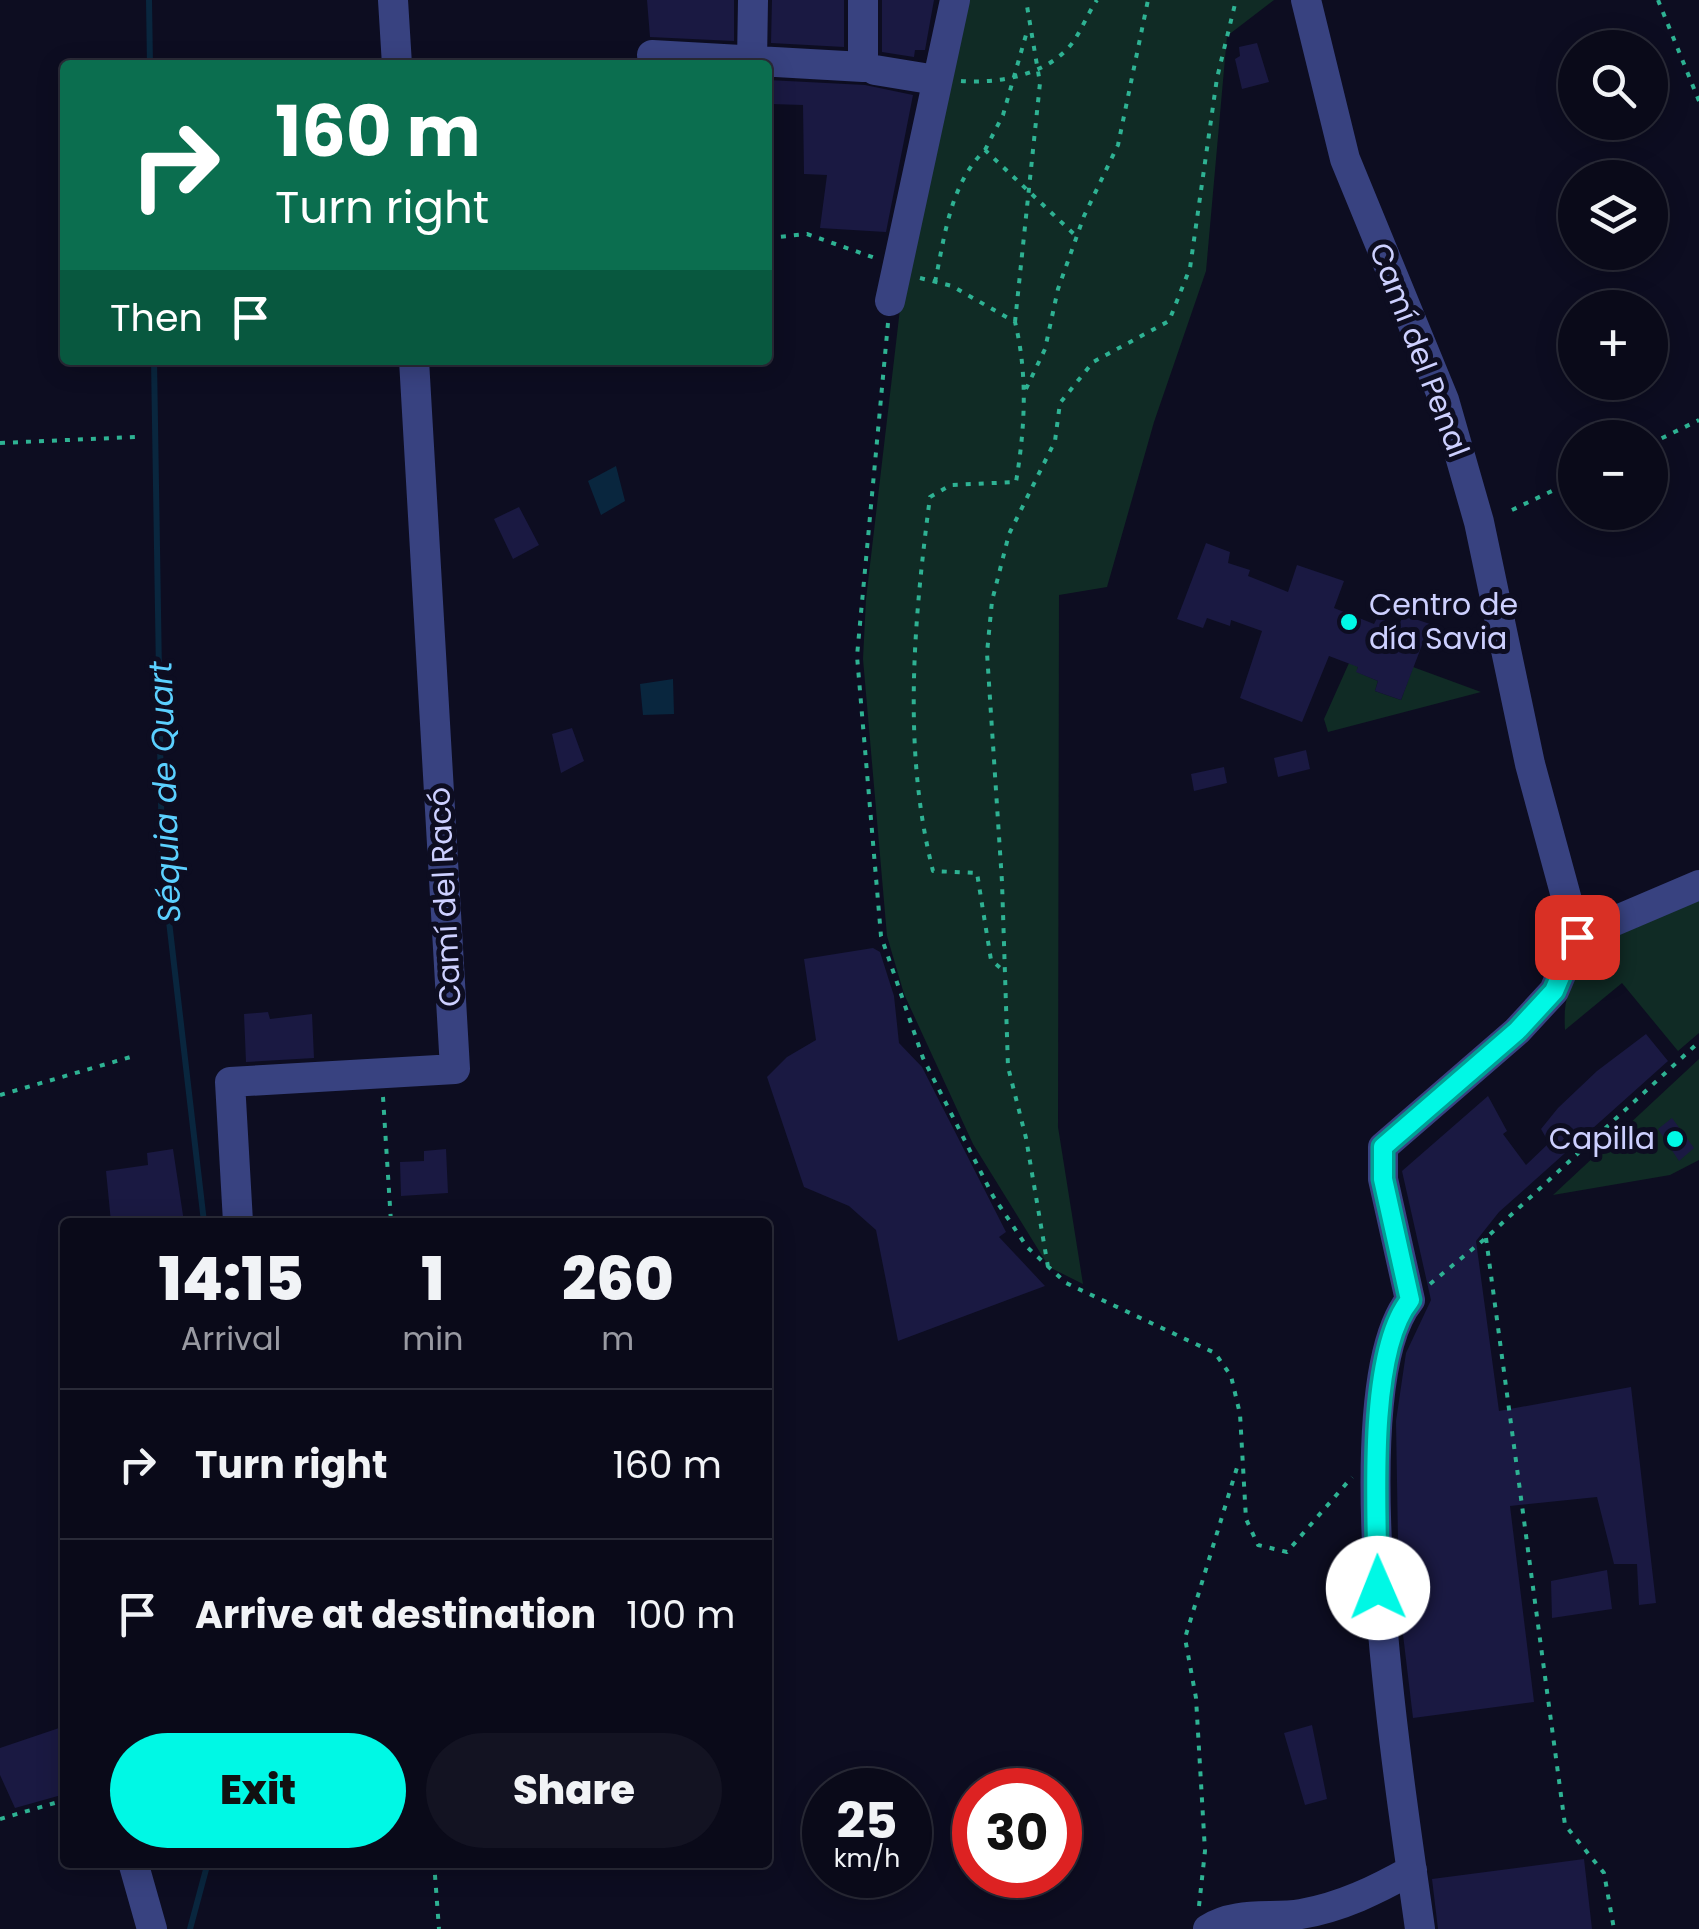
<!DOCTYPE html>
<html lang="en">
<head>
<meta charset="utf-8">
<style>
	:root { --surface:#0a0a19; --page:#131322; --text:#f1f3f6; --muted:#999aa2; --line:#2a2b38; --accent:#00f8e5 }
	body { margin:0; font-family:Poppins,sans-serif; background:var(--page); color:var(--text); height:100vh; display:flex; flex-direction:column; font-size:38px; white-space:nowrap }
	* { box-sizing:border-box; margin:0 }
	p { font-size:32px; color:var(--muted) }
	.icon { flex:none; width:55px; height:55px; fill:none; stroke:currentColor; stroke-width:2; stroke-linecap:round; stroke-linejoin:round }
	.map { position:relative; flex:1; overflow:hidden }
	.drawer { position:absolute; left:60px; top:1218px; width:712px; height:650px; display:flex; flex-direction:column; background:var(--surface); border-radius:10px; box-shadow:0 5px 25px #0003,0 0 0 2px var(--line) }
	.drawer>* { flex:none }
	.banner { position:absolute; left:60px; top:60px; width:712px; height:305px; border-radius:10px; box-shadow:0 5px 25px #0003,0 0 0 2px var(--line); background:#0b6e4f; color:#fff; overflow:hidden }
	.buttons { position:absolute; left:1558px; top:30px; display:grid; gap:20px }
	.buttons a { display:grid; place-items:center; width:110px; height:110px; border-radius:50%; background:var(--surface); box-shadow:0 5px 25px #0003,0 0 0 2px var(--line); font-size:50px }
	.speed { position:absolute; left:802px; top:1768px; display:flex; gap:20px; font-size:50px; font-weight:700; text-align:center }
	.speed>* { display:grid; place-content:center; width:130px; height:130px; border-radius:50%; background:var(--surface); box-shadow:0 5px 25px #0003,0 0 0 2px var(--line); line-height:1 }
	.speed small { font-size:25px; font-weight:400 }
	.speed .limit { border:15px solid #d22; background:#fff; color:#111 }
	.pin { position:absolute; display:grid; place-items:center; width:85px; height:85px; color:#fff; margin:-42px; border-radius:20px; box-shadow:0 5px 15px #0006 }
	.me { position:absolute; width:110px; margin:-55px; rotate:359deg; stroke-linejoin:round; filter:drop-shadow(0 0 8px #0008) }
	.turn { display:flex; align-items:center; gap:35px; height:210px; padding:0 50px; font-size:45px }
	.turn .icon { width:130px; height:130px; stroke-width:2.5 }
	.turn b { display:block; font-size:70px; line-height:85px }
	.then { display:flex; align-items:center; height:95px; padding:0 50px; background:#0003; gap:20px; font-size:38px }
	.eta { display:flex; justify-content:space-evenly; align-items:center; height:170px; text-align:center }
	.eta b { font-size:60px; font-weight:800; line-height:70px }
	.button { display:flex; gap:20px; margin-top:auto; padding:20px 50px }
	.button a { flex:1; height:115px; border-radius:60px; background:var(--accent); color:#111; font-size:40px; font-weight:800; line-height:115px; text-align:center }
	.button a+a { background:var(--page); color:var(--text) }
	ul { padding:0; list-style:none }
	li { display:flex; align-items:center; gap:30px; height:150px; padding:0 50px; border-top:2px solid var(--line) }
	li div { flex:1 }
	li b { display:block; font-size:38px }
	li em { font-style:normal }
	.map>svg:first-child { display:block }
</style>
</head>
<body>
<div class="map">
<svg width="1699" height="1929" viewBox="0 0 1699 1929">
	<rect width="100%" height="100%" fill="#0d0d21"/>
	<path fill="#102b25" d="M964 0H1274L1227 36 1206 271 1154 422 1107 587 1059 595 1058 1127 1083 1284 1049 1267 973 1144 904 994 887 936 863 659 866 599 900 309Z
		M1349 663 1358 666 1357 672 1378 681 1375 691 1401 700 1413 667 1481 692 1328 732 1324 719Z
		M1699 898V1033L1678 1051 1622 983 1565 1030C1559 945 1635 927 1699 898Z
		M1699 1059V1160L1670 1175 1553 1195Z"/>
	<path fill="#09263e" d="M616 466 625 501 601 515 588 481Z
		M673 679 674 714 643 715 640 684Z"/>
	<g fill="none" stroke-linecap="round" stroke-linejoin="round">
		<path stroke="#09263e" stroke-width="6" d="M149 0 150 65
			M154 360 162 861 204 1222
			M190 1929 208 1862"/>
	</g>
	<path fill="#1a1942" d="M647 0H734V41L650 37Z
		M772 0H844V47L771 43Z
		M882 0H934L925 50H915L914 57 882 52Z
		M1257 43 1269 82 1242 89 1235 59 1240 56 1239 47Z
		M768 80 865 85 913 95 886 232 820 228 827 175 804 174 803 105 771 104Z
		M519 507 539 545 513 559 494 519Z
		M1206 543 1230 552 1228 563 1250 570 1248 576 1288 592 1297 565 1344 581 1334 608 1374 624 1377 618 1399 626 1403 615 1430 624 1401 700 1375 691 1378 681 1356 672 1358 667 1329 656 1302 722 1240 698 1262 631 1231 620 1230 626 1207 618 1203 628 1177 619Z
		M572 728 584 761 561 773 552 734Z
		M1306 750 1310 769 1278 777 1274 758Z
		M1224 767 1227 783 1194 791 1191 774Z
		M873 948 880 952 894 996 899 1043 922 1067 1006 1232 999 1237 1045 1286 898 1341 876 1230 849 1206 804 1187 767 1077 787 1057 816 1040 804 959Z
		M268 1012 270 1019 312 1014 314 1058 246 1062 244 1014Z
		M1646 1034 1668 1061 1499 1212 1476 1241 1499 1411 1631 1387 1656 1603 1639 1605 1637 1564H1614L1597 1497 1510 1506 1534 1702 1413 1718 1399 1601 1396 1421 1406 1353 1431 1300 1402 1171 1488 1096 1507 1131 1503 1134 1526 1165 1549 1143 1541 1129 1558 1108 1597 1071Z
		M1672 1118 1694 1148 1679 1161 1658 1129Z
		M173 1149 184 1222H111L106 1171 148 1165 147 1153Z
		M446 1149 448 1193 401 1196 400 1162 424 1161V1151Z
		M1607 1570 1612 1609 1552 1618 1551 1581Z
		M1312 1725 1327 1799 1305 1805 1284 1733Z
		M65 1726V1794L15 1808 0 1775V1748Z
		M1584 1859 1592 1929H1438L1432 1879Z"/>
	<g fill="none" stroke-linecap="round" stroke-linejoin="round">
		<path stroke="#2eb293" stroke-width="4" stroke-dasharray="5 8" stroke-linecap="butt" d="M1658 0 1699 101
			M961 81C998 84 1049 75 1073 42 1082 29 1088 13 1097 0
			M985 150 1003 115 1028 28
			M768 238 807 234 875 258
			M920 278 952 286 1015 322C1028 375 1025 428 1016 482L951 485 930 497C914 620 902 749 933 871L977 873 991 960 1005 972
			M935 282C945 235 950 184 985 150L1076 236
			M1015 322 1040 83 1026 0
			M888 323 857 656 881 936 923 1058 993 1196 1027 1247 1066 1283 1215 1353 1231 1376 1240 1414 1246 1519 1258 1545 1287 1552 1352 1477
			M1026 389 1045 349 1058 289 1084 216 1118 145 1148 0
			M0 443 135 437
			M1650 444 1699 420
			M1512 510 1575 480
			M0 1095 134 1056
			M383 1097 391 1222
			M1486 1238 1565 1825 1604 1873 1614 1929
			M1048 1267 1026 1138 1008 1067 1002 882 987 653 992 601 1009 534 1055 441 1060 403 1093 362 1169 321 1190 268 1217 78 1236 0
			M1430 1284 1486 1238 1699 1042
			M0 1819 65 1800
			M434 1862 439 1929
			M1199 1906 1205 1851 1196 1698 1185 1638 1239 1461"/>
		<path stroke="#384280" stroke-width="30" d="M393 0 397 65
			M1306 0 1345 159 1444 400 1479 522 1530 764 1577 937
			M652 55 863 67V0
			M752 62 753 0
			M875 70 936 80
			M890 301 955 0
			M1577 937 1699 885
			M238 1222 230 1082 455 1069 414 360
			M133 1862 152 1929
			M1208 1929C1236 1911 1270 1919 1301 1914 1342 1907 1376 1890 1412 1870
			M1420 1929C1403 1805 1335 1391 1410 1300L1383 1179V1147L1517 1031 1554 991 1577 937"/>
	</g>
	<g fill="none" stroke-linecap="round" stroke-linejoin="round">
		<defs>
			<path id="route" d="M1378 1588C1377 1517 1366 1354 1410 1300L1383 1179V1147L1517 1031 1554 991 1577 937"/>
		</defs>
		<use href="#route" stroke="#00a195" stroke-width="25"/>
		<use href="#route" stroke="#00f8e5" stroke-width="18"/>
	</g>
	<g fill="#00f8e5" stroke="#0d0d21" stroke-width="4">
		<circle cx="1349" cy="622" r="10"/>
		<circle cx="1675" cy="1139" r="10"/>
	</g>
	<g text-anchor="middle" stroke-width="10" stroke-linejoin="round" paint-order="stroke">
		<g font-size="30" fill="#cdd0ff" stroke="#0d0d21">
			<text transform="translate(1419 350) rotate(69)" y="10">Camí del Penal</text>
			<text transform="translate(445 897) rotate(-93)" y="10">Camí del Racó</text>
		</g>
		<g font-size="30" fill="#cdd0ff" stroke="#0d0d21" text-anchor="start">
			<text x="1369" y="615">Centro de<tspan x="1369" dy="34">día Savia</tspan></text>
			<text x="1655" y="1149" text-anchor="end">Capilla</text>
		</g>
		<g font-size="32" font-style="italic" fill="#5bd0ff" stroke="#0d0d21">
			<text transform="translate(165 792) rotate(-92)" y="11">Séquia de Quart</text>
		</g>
	</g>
</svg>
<div class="buttons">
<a><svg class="icon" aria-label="search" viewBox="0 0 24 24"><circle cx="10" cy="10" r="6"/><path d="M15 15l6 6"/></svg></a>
<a><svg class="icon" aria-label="layers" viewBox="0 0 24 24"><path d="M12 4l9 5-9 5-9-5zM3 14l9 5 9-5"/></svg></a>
<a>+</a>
<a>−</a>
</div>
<div class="speed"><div>25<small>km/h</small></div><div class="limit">30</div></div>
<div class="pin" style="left:1577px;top:937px;background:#d93025"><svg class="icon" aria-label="arrive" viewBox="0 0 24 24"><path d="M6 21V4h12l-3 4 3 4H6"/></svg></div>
<svg class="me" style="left:1378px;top:1588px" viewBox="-20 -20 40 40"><circle r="19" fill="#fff"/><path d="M0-13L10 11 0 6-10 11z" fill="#00f8e5"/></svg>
<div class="banner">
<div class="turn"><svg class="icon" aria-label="right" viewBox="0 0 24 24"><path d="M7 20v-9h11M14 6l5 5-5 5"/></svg><div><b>160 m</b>Turn right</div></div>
<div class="then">Then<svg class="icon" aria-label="arrive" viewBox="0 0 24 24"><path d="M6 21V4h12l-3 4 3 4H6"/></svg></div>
</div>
<section class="drawer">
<div class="eta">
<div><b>14:15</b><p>Arrival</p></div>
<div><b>1</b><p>min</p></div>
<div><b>260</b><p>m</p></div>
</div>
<ul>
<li><svg class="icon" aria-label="right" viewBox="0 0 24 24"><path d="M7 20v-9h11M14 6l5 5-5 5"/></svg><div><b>Turn right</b></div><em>160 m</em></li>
<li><svg class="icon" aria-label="arrive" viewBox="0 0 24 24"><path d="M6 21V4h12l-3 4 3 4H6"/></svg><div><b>Arrive at destination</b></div><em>100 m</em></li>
</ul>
<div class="button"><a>Exit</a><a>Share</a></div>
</section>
</div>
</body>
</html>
